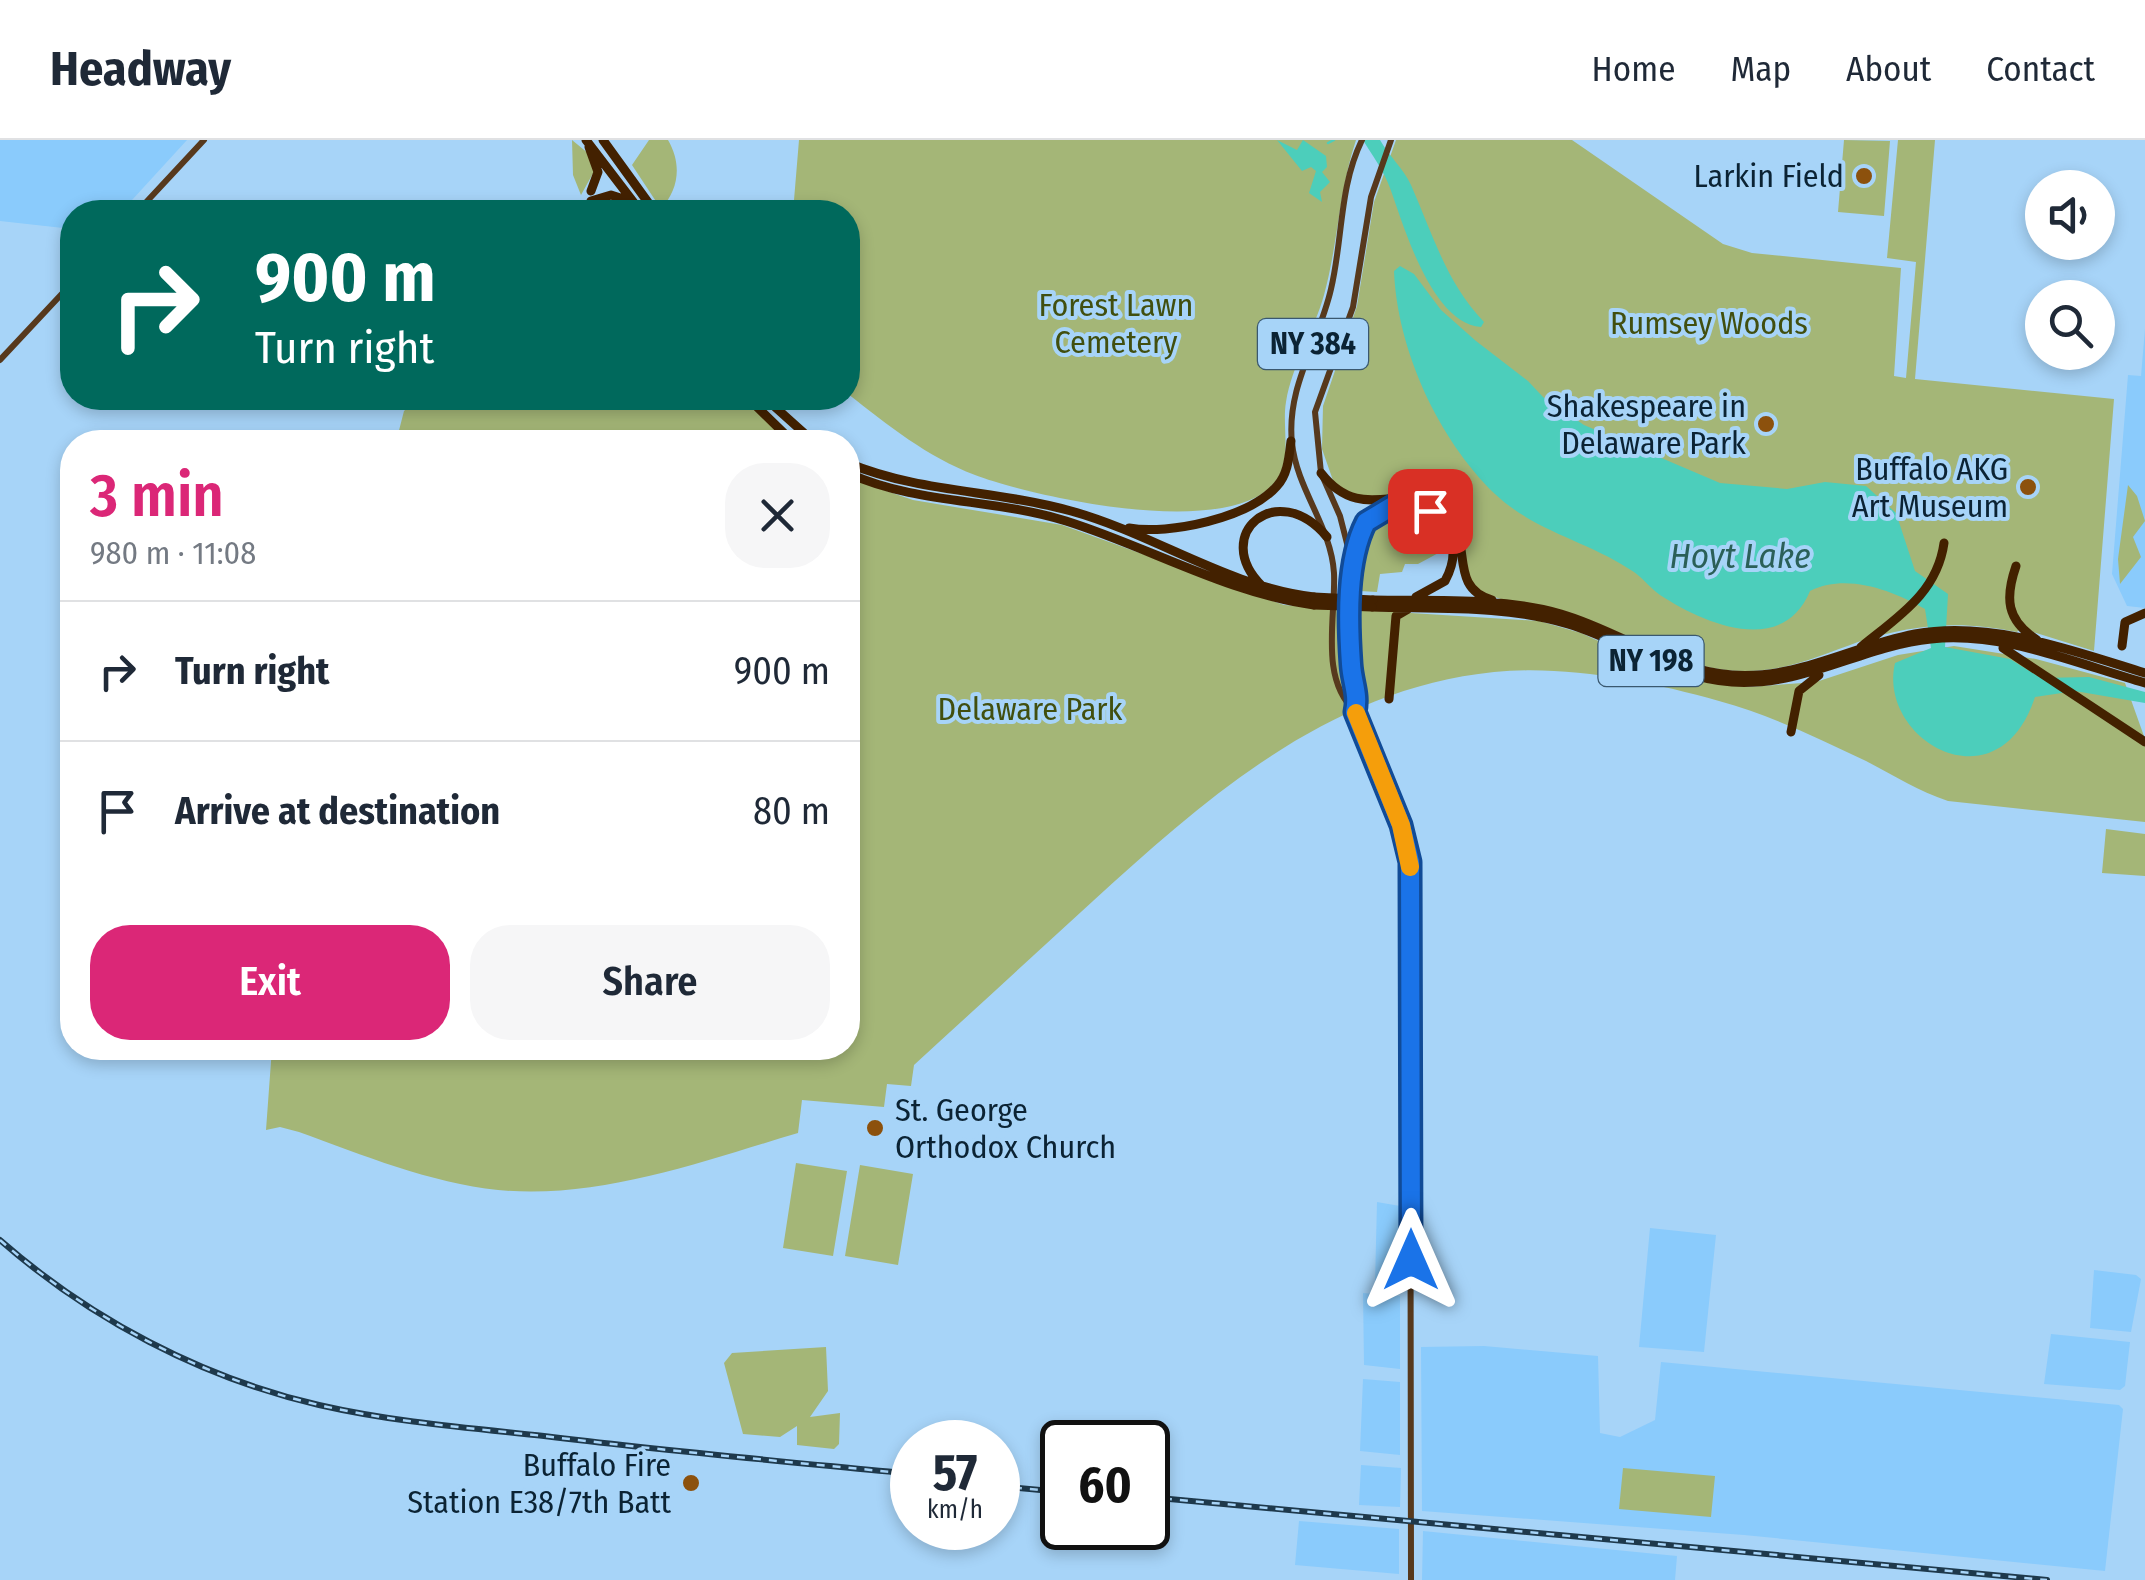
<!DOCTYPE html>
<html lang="en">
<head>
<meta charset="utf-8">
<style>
	:root { --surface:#fff; --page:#f6f6f7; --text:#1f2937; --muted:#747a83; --line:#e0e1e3; --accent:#db2777 }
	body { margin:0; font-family:"Fira Sans Condensed",sans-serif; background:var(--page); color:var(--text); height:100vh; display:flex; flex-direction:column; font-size:38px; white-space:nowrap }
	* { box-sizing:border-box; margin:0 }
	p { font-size:32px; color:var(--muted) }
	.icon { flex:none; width:55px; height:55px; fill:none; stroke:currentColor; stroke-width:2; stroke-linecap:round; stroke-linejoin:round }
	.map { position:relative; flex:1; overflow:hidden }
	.panel { position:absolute; left:60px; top:290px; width:800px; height:630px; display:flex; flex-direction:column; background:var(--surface); border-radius:40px; box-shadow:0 5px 15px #0003 }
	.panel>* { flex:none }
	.hud { position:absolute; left:60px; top:60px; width:800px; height:210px; border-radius:40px; box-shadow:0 5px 15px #0003; background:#00695c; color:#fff; overflow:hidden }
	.tools { position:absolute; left:2025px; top:30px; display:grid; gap:20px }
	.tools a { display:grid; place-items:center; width:90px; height:90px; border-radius:50%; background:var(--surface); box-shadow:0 5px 15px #0003; font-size:50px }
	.speed { position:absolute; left:890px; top:1280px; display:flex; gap:20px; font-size:50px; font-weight:700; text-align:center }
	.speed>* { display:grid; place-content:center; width:130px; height:130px; border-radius:50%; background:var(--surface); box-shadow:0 5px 15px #0003; line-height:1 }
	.speed small { font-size:25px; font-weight:400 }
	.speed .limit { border:5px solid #111; border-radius:15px; background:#fff; color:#111 }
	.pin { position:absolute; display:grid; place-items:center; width:85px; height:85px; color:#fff; margin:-42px; border-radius:20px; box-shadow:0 5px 15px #0006 }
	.me { position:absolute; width:110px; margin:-55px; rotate:0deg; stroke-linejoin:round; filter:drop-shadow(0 0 8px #0008) }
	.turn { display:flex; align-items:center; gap:35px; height:210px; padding:0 30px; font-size:45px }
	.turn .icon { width:130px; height:130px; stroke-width:2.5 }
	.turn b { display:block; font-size:70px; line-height:85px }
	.round { display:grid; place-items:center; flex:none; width:105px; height:105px; border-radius:40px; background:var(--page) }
	.summary { display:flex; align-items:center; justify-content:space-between; height:170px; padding:0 30px }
	h1 { font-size:60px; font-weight:600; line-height:75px; color:var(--accent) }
	.button { display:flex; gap:20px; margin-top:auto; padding:20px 30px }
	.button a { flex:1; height:115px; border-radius:40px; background:var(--accent); color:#fff; font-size:40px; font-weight:600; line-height:115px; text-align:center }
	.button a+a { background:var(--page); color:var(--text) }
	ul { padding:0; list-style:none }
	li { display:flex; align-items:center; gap:30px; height:140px; padding:0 30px; border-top:2px solid var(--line) }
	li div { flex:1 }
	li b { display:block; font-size:38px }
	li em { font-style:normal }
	header { display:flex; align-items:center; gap:60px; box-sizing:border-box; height:140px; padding:0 50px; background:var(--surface); border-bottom:2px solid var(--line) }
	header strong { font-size:48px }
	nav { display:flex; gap:55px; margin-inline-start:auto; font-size:35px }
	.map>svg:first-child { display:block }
</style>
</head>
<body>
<header>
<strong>Headway</strong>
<nav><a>Home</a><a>Map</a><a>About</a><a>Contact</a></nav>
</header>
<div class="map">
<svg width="2145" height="1440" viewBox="0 0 2145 1440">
	<rect width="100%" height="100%" fill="#a7d4f8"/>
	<path fill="#8acbfc" d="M0 0H187L121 72H72V89L0 81Z
		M2145 189V468L2127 466 2112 434 2128 235 2141 236Z
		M1377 1062 1400 1066 1402 1145 1375 1143Z
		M1650 1088 1716 1095 1704 1212 1639 1207Z
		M2094 1130 2136 1135 2141 1139 2131 1192 2090 1188Z
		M1363 1153 1400 1156V1229L1364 1225Z
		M2051 1194 2130 1202 2125 1246 2120 1250 2044 1244Z
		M1484 1206 1598 1216 1600 1293 1620 1297 1655 1280 1661 1222 2119 1265 2123 1269 2105 1431 1744 1395 1422 1371 1421 1207Z
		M1363 1239 1400 1242V1315L1360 1311Z
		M1361 1325 1401 1328 1400 1367 1359 1365Z
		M1299 1381 1399 1389V1434L1295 1425Z
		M1423 1391 1677 1416 1675 1440H1422Z"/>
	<path fill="#a4b677" d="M572 0 589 14 596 28 581 55 573 35Z
		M649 0H668C682 24 679 49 661 69L632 25Z
		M799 0H1356C1339 51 1338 104 1324 155 1314 191 1292 225 1286 262 1282 286 1291 314 1279 336 1241 404 1033 357 975 335 927 317 888 285 848 254V72H793Z
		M1396 0H1572L1723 104 1752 113 1901 128 1894 236 1906 238 1916 122 1887 118 1898 0H1935L1915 239 2114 259 2094 511 2033 492 2023 485 2017 492C1961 480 1912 484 1858 502 1822 515 1787 531 1747 531 1685 532 1637 497 1581 477 1544 464 1504 467 1471 446L1453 377 1413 354 1371 360 1336 349 1322 309 1323 266 1357 166 1374 62Z
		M1844 0 1890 1 1884 76 1838 72Z
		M418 258H745L790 302H396L404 271Z
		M848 338 913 360 1062 385 1284 465 1539 481 1581 493 1664 531 1708 543 1749 547 1816 542 1898 515 1954 506 2036 519 2125 543 2145 599V682L1948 661C1918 651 1893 635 1866 621 1818 598 1770 575 1719 561 1648 541 1567 525 1494 532 1330 549 1209 655 1093 761 1033 816 973 871 914 925L911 946 887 944 884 967 802 960 798 993C703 1021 599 1060 498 1050 431 1043 362 1015 299 992L280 987 266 990 272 908H848Z
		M2128 345 2137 356 2145 381 2133 397 2141 417 2120 444 2118 419Z
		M1390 375 1424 378 1446 401 1444 410 1418 424H1405L1402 432 1380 434 1377 452 1360 451 1361 411 1374 380Z
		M2106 689 2145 694V736L2102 733Z
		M796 1023 847 1031 833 1116 783 1108Z
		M860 1025 913 1034 898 1125 845 1116Z
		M826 1207 828 1251 810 1277 840 1273 839 1304 834 1309 797 1305V1286L780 1297 743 1294 724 1223 732 1213Z
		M1623 1328 1715 1336 1711 1377 1619 1369Z"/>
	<path fill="#4ccebb" d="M1277 0 1297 10 1303 0 1326 16 1327 27 1322 32 1330 42 1320 52 1322 62 1309 53 1316 31 1311 27 1302 31Z
		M1363 0H1380C1389 16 1403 28 1411 45 1433 95 1446 142 1484 182L1481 187C1431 183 1404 86 1390 48 1384 31 1372 15 1363 0Z
		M1400 126 1414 134 1441 170 1476 201 1528 241 1543 257 1584 285 1720 343 1787 349 1825 342 1866 346 1896 373 1915 431 1948 454 1945 507 2010 519 2041 538 2089 537 2145 552V563L2075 551 2035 557C1998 670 1877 600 1895 523L1931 508 1925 469C1891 450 1847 433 1810 451 1782 518 1703 483 1660 455 1650 448 1645 440 1634 432 1591 402 1535 392 1495 354 1438 299 1397 209 1394 131Z"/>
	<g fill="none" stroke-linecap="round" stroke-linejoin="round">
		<path stroke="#4ccebb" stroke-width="2.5" d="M1328 3 1334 0"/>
		<path stroke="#57391d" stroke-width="6" d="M1362 0C1339 47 1343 99 1331 149 1319 202 1286 247 1292 303 1297 350 1331 386 1334 433 1336 476 1319 539 1355 571L1401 685 1410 721 1411 1440
			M137 72 204 0
			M0 220 72 143
			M1355 571 1358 557 1350 518 1353 427 1340 376 1321 333 1315 272 1353 167 1371 57 1391 0"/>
		<path stroke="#432100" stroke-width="9" d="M586 0 641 72
			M603 0 655 72
			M589 7 598 32 591 51
			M591 61 611 55 633 62
			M748 258 793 302
			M765 258 814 302
			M848 323C920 353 996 350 1071 371 1154 394 1228 447 1314 457
			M848 333C918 365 993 358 1066 381 1149 407 1227 453 1314 465
			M1321 333C1366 391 1410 330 1448 376 1473 404 1448 447 1492 460
			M1129 388C1169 395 1249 378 1277 346 1288 334 1289 317 1291 301
			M2016 426C2005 458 2006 480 2037 500
			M1353 427C1368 316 1484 370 1445 441L1416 457
			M1262 446C1210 395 1277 337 1327 397
			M1373 460C1434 461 1501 457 1561 474 1620 491 1669 530 1732 535 1798 540 1852 506 1915 494 1991 480 2074 511 2145 533
			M1372 467C1438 469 1505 465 1568 484 1625 501 1671 538 1732 542 1804 547 1862 506 1931 499 2003 491 2077 524 2145 543
			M2122 506 2125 482 2145 473
			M1861 507C1896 478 1937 454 1944 403
			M2003 508 2145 602
			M1389 559 1396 476 1408 469
			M1791 592 1799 551 1819 535"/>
		<defs>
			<path id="rail" d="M0 1100C90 1179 202 1238 319 1265 393 1282 469 1288 544 1296 667 1311 790 1322 912 1334
				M998 1346 1062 1352
				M1148 1357 2047 1440"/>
		</defs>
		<use href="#rail" stroke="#1e394c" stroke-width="6"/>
		<use href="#rail" stroke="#a7d4f8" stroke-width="2.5" stroke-dasharray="8" stroke-linecap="butt"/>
		<path stroke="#432100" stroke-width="9" d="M1314 457 1373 460
			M1314 465 1372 467"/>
	</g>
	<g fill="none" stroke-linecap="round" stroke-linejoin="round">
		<defs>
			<path id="route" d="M1411 1120 1410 722 1401 685 1355 572C1359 554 1352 542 1351 524 1348 481 1346 421 1366 382L1396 364 1430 371"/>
		</defs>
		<use href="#route" stroke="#114b97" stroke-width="25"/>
		<use href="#route" stroke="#1a73e8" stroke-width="18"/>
		<path stroke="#f59e0b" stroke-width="18" d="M1356 573 1401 685 1410 727"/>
	</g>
	<g fill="#8c510d" stroke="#a7d4f8" stroke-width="4">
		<circle cx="1864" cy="36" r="10"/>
		<circle cx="1766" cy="284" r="10"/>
		<circle cx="2028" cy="347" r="10"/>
		<circle cx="875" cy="988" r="10"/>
		<circle cx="691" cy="1343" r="10"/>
	</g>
	<g text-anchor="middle" stroke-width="8" stroke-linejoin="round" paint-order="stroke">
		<g fill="#a7d4f8" stroke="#3a586f" stroke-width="2.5">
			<rect x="1258" y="179" width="110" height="50" rx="8"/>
			<rect x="1598.5" y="496" width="105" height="50" rx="8"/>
		</g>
		<g font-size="30" font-weight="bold" fill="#0b2334">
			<text x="1313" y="214">NY 384</text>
			<text x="1651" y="531">NY 198</text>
		</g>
		<g font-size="32" fill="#0b2334" stroke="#a7d4f8" text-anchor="end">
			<text x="1844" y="47">Larkin Field</text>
			<text x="1746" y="277">Shakespeare in<tspan x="1746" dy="37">Delaware Park</tspan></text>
			<text x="2008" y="340">Buffalo AKG<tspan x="2008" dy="37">Art Museum</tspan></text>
			<text x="895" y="981" text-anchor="start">St. George<tspan x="895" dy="37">Orthodox Church</tspan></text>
			<text x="671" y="1336">Buffalo Fire<tspan x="671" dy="37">Station E38/7th Batt</tspan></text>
		</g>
		<g font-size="32" fill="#414f0f" stroke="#a7d4f8">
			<text x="1116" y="176">Forest Lawn<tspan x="1116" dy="37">Cemetery</tspan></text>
			<text x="1709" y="194">Rumsey Woods</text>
			<text x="1030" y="580">Delaware Park</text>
		</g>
		<g font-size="35" font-style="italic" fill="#2b6058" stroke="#a7d4f8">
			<text x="1740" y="428">Hoyt Lake</text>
		</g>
	</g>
</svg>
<div class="tools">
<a><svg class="icon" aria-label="sound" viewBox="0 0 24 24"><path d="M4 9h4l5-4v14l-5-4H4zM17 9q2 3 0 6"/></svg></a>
<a><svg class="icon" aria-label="search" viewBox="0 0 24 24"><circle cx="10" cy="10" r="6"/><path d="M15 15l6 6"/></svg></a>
</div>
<div class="speed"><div>57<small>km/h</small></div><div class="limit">60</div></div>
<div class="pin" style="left:1430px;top:371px;background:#d93025"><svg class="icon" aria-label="arrive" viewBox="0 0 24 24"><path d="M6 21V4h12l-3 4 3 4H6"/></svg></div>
<svg class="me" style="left:1411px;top:1120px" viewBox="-20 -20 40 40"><path d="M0-17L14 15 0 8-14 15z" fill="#1a73e8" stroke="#fff" stroke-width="4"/></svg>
<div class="hud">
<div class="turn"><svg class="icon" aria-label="right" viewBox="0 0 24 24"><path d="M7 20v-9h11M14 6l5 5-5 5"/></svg><div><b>900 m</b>Turn right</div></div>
</div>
<section class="panel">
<div class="summary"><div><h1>3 min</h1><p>980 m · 11:08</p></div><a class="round"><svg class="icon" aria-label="close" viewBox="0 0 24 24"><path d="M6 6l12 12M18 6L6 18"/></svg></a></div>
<ul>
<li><svg class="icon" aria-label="right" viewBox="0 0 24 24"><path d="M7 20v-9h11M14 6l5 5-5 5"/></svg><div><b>Turn right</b></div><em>900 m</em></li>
<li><svg class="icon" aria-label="arrive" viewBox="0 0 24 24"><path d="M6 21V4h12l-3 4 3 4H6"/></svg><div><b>Arrive at destination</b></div><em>80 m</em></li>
</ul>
<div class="button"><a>Exit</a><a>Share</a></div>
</section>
</div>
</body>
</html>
